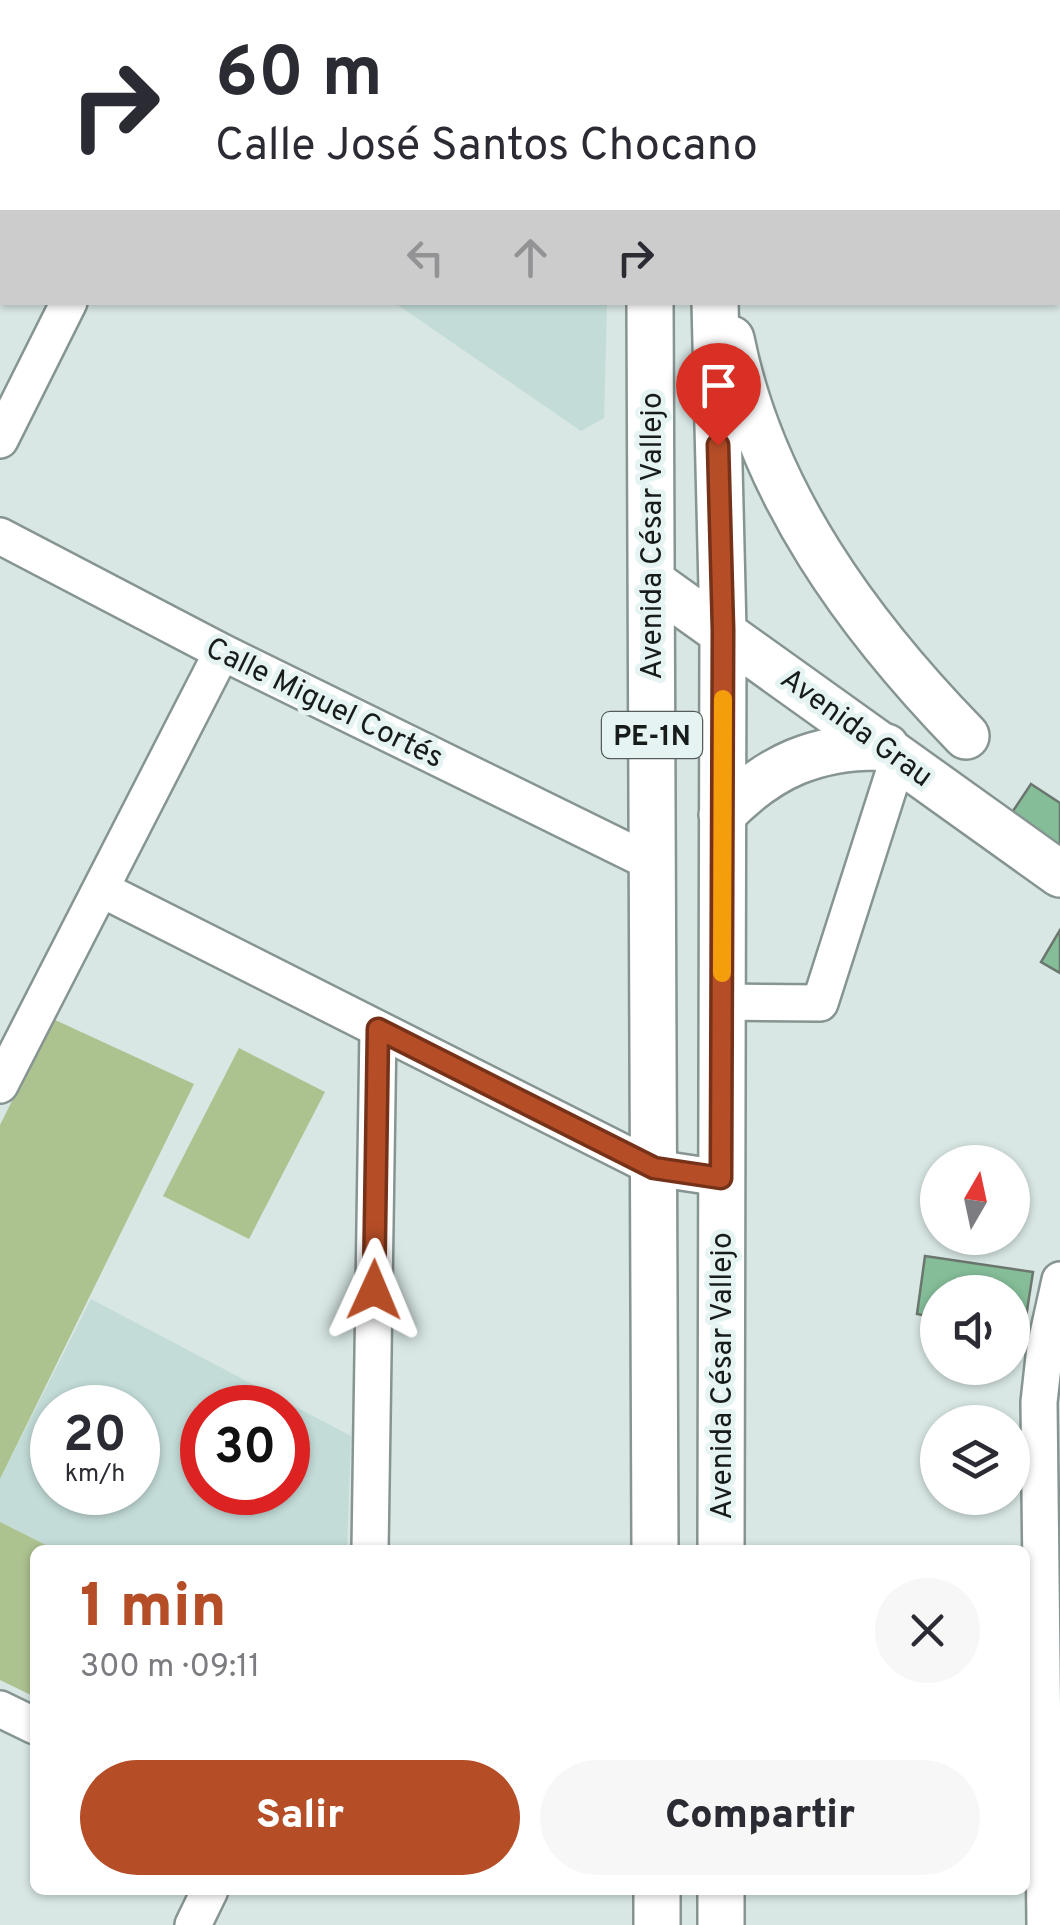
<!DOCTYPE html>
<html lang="es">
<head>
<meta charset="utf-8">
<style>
	:root { --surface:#fff; --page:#f7f7f7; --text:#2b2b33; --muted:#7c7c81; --accent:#b54d27 }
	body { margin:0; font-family:Overpass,sans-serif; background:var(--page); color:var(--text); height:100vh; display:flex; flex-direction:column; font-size:38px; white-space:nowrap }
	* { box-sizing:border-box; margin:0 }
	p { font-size:32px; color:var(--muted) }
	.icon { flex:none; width:55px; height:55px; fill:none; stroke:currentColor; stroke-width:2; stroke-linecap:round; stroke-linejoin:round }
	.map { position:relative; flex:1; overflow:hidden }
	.details { position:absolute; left:30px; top:1545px; width:1000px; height:350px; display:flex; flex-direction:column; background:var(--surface); border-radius:15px; box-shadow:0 2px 8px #0004 }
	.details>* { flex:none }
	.hud { position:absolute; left:0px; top:0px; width:1060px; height:305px; box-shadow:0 2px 8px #0004; background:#fff; color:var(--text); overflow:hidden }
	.needle { width:65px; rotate:9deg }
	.tools { position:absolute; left:920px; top:1145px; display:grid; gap:20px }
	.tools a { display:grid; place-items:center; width:110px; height:110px; border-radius:50%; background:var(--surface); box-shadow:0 2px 8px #0004; font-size:50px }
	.speed { position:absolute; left:30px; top:1385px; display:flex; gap:20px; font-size:50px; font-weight:700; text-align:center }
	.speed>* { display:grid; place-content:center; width:130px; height:130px; border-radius:50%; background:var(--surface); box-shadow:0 2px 8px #0004; line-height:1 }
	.speed small { font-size:25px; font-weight:400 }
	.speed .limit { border:15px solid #d22; background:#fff; color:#111 }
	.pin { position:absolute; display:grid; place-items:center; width:85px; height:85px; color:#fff; margin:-102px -42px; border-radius:50% 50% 50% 0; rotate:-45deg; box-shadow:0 0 10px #0007 }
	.pin .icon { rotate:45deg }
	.me { position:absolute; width:110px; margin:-55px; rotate:1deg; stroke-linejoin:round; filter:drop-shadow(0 0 8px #0008) }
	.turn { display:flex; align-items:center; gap:35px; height:210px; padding:0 50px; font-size:45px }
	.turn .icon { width:130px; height:130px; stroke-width:2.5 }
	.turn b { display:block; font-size:70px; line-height:85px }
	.lanes { display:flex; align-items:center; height:95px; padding:0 50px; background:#0003; justify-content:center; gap:50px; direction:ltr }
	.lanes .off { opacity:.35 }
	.round { display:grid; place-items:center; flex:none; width:105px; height:105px; border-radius:52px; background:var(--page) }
	.summary { display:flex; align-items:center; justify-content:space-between; height:170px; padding:0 50px }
	h1 { font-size:60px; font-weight:800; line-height:75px; color:var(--accent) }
	.cta { display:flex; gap:20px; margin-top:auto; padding:20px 50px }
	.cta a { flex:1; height:115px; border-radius:60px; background:var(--accent); color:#fff; font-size:40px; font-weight:800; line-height:115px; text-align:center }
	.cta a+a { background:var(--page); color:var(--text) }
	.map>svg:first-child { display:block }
</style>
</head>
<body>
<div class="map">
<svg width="1060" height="1925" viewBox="0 0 1060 1925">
	<rect width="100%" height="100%" fill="#d8e7e4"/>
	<path fill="#c3dcd8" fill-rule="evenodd" d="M0 0H617L2 2V46Z
		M395 303H607L604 418 581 431Z
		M91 1299 351 1436 347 1550H56L0 1522V1479ZM52 1408H138V1492H52ZM202 1408H288V1492H202Z"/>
	<path fill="#acc28f" d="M53 1019 194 1084 0 1479V1125Z
		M239 1048 325 1092 249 1239 163 1196Z
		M0 1522 56 1550H35V1697L0 1680Z"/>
	<path fill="#84bd98" stroke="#6b766e" stroke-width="2.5" d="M1031 784 1060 803V847L1011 814Z
		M1060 930V973L1041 962Z
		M925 1256 1033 1272 1024 1330 1012 1329V1292H938V1318L917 1314Z"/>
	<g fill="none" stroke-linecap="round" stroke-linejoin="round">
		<defs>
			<path id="minor" d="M920 0 1004 2
				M1058 4H1060
				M0 440 69 302
				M0 536 222 652 652 863
				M101 889 654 1168 721 1178
				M721 1002 820 1003 899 756
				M0 1085 222 652
				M370 1550 378 1029
				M0 1709 35 1726
				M193 1925 210 1890
				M1045 1925 1039 1402 1045 1348 1060 1280"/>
			<path id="major" d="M708 0 709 2
				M650 2V0
				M650 302 655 1550
				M715 302 723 630 721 1550
				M731 339C762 494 858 625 966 736
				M652 582 1060 874
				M722 815C769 766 817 745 886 747
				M657 1890V1925
				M721 1925V1890"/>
		</defs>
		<use href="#minor" stroke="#869492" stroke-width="40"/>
		<use href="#major" stroke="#869492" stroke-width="50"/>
		<use href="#minor" stroke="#fff" stroke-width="35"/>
		<use href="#major" stroke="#fff" stroke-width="45"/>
	</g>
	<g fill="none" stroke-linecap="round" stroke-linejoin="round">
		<defs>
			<path id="route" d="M374 1290 378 1029 654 1168 721 1178 723 630 718 445"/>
		</defs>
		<use href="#route" stroke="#763219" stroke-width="25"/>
		<use href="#route" stroke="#b54d27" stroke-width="18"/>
		<path stroke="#f59e0b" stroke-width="18" d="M722 973 723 699"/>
	</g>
	<g text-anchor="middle" stroke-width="10" stroke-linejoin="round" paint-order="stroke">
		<rect fill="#e5f4f2" stroke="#555d5c" stroke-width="2.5" x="602" y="712" width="100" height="46" rx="8"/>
		<g font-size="28" font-weight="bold" fill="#171c1b">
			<text x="652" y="745">PE-1N</text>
		</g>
		<g font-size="30" fill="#171c1b" stroke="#e5f4f2">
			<text transform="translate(651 536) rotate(-90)" y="10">Avenida César Vallejo</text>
			<text transform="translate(325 702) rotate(26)" y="10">Calle Miguel Cortés</text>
			<text transform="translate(857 727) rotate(36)" y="10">Avenida Grau</text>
			<text transform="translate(721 1376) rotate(-90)" y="10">Avenida César Vallejo</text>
		</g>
	</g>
</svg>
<div class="tools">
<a><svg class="needle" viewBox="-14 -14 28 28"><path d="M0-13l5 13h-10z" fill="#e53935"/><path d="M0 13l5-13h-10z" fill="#7c7c81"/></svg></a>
<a><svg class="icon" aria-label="sound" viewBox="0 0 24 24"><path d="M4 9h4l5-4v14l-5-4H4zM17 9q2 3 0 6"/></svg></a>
<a><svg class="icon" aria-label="layers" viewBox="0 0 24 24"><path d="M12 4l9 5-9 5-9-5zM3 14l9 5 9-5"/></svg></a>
</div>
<div class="speed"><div>20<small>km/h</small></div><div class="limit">30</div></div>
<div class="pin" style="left:718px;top:445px;background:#d93025"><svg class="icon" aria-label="arrive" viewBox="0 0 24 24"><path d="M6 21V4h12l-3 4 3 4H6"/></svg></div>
<svg class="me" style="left:374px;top:1290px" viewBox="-20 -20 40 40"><path d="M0-17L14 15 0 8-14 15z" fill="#b54d27" stroke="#fff" stroke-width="4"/></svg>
<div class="hud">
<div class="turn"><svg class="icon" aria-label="right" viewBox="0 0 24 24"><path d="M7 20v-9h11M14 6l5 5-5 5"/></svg><div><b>60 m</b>Calle José Santos Chocano</div></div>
<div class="lanes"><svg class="icon off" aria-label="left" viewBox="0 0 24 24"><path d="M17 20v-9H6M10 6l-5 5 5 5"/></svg><svg class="icon off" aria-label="ahead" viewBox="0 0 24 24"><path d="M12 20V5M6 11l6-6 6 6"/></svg><svg class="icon" aria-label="right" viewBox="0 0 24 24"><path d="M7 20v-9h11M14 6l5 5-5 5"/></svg></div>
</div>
<section class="details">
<div class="summary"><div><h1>1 min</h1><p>300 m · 09:11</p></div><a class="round"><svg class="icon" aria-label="close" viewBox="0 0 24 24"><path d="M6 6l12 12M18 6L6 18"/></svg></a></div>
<div class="cta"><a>Salir</a><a>Compartir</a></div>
</section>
</div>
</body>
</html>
